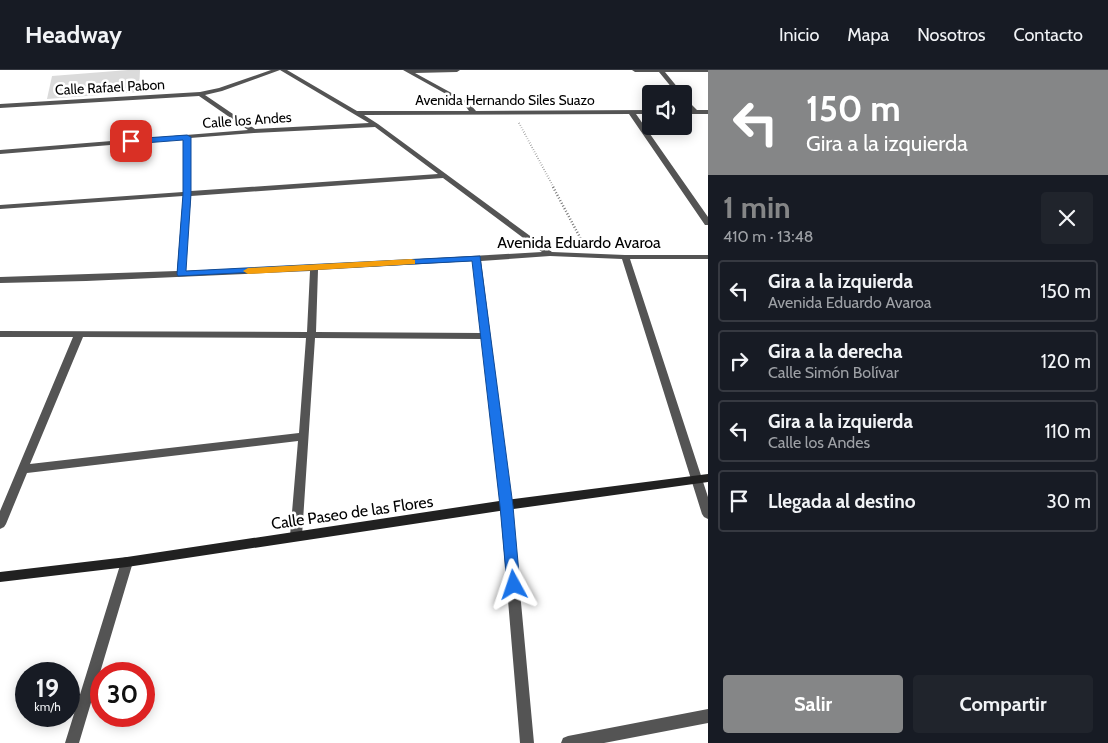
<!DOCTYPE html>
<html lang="es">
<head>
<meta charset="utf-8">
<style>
	:root { --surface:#171b24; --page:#20242c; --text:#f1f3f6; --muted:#9ea1a6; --line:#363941; --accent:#858687 }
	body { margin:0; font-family:Cabin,sans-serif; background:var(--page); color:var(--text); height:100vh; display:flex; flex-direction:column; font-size:19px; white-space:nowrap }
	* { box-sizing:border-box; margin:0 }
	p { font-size:16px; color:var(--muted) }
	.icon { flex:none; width:28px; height:28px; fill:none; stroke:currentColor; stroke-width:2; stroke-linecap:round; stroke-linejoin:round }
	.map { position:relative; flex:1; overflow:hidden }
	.sheet { display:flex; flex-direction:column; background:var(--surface); width:400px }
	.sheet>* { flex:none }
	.top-card { background:#858687; color:#fff; overflow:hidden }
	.controls { position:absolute; left:642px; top:15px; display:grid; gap:10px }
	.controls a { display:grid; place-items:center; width:50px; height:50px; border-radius:5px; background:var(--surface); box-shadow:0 2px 12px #0003; font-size:25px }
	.speed { position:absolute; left:15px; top:592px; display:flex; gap:10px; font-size:25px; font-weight:700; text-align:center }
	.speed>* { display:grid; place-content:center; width:65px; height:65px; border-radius:50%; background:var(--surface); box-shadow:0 2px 12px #0003; line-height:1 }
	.speed small { font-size:12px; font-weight:400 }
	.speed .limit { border:8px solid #d22; background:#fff; color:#111 }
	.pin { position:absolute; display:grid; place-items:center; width:42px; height:42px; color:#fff; margin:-21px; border-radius:10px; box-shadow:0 2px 8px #0006 }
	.me { position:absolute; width:55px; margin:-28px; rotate:355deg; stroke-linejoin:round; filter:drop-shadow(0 0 4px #0008) }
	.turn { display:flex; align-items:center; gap:18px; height:105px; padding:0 15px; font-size:22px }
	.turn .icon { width:65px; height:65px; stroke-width:2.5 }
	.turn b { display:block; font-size:35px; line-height:42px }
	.round { display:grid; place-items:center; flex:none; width:52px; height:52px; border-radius:5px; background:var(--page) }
	.overview { display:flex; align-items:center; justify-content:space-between; height:85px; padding:0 15px }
	h1 { font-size:30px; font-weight:800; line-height:38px; color:var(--accent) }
	.button { display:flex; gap:10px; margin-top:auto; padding:10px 15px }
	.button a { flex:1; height:58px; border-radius:5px; background:var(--accent); color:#fff; font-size:20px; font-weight:800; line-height:58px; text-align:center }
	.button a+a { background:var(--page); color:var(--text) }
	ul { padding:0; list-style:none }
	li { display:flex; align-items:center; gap:15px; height:62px; margin:0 10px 8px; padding:0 5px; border:2px solid var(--line); border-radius:5px }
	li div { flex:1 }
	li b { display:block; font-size:19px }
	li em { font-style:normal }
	header { display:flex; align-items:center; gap:30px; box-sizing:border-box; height:70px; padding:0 25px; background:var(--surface); border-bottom:1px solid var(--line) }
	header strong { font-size:24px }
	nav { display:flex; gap:28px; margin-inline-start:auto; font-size:18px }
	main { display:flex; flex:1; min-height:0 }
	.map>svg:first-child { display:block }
</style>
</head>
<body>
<header>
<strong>Headway</strong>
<nav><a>Inicio</a><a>Mapa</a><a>Nosotros</a><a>Contacto</a></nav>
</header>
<main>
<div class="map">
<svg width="708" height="673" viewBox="0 0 708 673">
	<rect width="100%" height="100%" fill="#fff"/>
	<path fill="#dbdbdb" d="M128 0H140L139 22 47 29 52 6Z"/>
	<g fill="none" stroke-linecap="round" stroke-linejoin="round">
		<path stroke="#767676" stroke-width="2" stroke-dasharray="0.5 2" stroke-linecap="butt" d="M519 53 554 118"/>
		<path stroke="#767676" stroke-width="2.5" stroke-dasharray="1 2" stroke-linecap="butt" d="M553 117 583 173"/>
		<path fill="#545454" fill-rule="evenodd" d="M271 0H280L222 21 205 25 255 59 369 53 280 0H287L357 41H469L464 34 403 0H460L457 2 415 3 468 32 476 41 651 40V44H636L708 147V155H705L629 44 364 45 378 54 552 182 625 185H708V189H630L708 427V449L704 447 702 444 622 189 550 186 481 191 512 435 534 673H520L500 435 482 269 315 268 302 466 300 469 296 471 292 469 290 466 298 371 27 403 6 454 4 457 0 459V441L73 267H0V261L307 262 310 201 86 211 0 213V207L177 201 183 126 0 139V135L183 122 184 69 0 84V80L248 60 199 26 0 38V34L200 22 219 18ZM375 57 438 104 191 121 190 68 254 63ZM443 108 542 182 314 195 185 201 191 126ZM473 191 481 263 316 262 318 200ZM83 267 306 268 299 363 30 394Z
			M632 0H708V2H665L683 24H677L659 2H635Z
			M684 27 697 40H708V44H684V40H690L684 33Z
			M127 487 131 488 133 492 79 673H65L121 492 123 488Z
			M708 639V653L604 673H561L563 668 568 666Z"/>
		<path fill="#212121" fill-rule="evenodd" d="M708 404V412L506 440 127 497 0 512V502L127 487 506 430Z"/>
	</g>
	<path fill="#1a73e8" stroke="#114b97" d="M187 65 191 67V124L186 201 480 186 513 436 520 515 518 519 514 521 509 519 507 515 500 436 472 191 178 206 177 204 183 124V70L131 74 127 71 131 69Z"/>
	<path fill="#f59e0b" d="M411 189 415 190V194L248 204 243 201 248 198Z"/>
	<g text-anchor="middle" stroke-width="5" stroke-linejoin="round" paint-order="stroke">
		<g font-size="14" fill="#000" stroke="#fff">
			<text transform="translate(110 17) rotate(-3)" y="5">Calle Rafael Pabon</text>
			<text x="505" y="35">Avenida Hernando Siles Suazo</text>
			<text transform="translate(247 50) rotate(-4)" y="5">Calle los Andes</text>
		</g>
		<g font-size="16" fill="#000" stroke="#fff">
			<text x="579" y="178">Avenida Eduardo Avaroa</text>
			<text transform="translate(352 442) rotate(-8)" y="6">Calle Paseo de las Flores</text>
		</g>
	</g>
</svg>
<div class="controls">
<a><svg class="icon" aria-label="sound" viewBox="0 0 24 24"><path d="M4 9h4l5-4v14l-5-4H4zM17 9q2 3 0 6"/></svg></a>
</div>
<div class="speed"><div>19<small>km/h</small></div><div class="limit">30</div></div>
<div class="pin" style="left:131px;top:71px;background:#d93025"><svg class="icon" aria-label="arrive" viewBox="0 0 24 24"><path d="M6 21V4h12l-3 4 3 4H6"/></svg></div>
<svg class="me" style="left:514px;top:515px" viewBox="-20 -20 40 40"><path d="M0-17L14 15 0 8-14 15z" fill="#1a73e8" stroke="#fff" stroke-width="4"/></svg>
</div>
<section class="sheet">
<div class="top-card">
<div class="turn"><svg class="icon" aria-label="left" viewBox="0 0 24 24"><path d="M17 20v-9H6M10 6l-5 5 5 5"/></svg><div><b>150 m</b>Gira a la izquierda</div></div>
</div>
<div class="overview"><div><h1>1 min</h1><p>410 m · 13:48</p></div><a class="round"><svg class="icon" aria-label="close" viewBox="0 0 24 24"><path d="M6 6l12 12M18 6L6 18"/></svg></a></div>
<ul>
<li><svg class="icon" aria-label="left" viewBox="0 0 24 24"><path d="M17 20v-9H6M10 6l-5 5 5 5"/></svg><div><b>Gira a la izquierda</b><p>Avenida Eduardo Avaroa</p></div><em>150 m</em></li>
<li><svg class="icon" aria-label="right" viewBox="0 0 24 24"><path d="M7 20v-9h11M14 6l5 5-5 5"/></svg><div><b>Gira a la derecha</b><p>Calle Simón Bolívar</p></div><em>120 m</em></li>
<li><svg class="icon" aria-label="left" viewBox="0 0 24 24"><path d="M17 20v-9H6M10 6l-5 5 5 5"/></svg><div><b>Gira a la izquierda</b><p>Calle los Andes</p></div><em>110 m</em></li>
<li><svg class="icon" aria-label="arrive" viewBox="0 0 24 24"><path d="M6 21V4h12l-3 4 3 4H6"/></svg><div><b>Llegada al destino</b></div><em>30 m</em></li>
</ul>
<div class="button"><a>Salir</a><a>Compartir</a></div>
</section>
</main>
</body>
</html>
